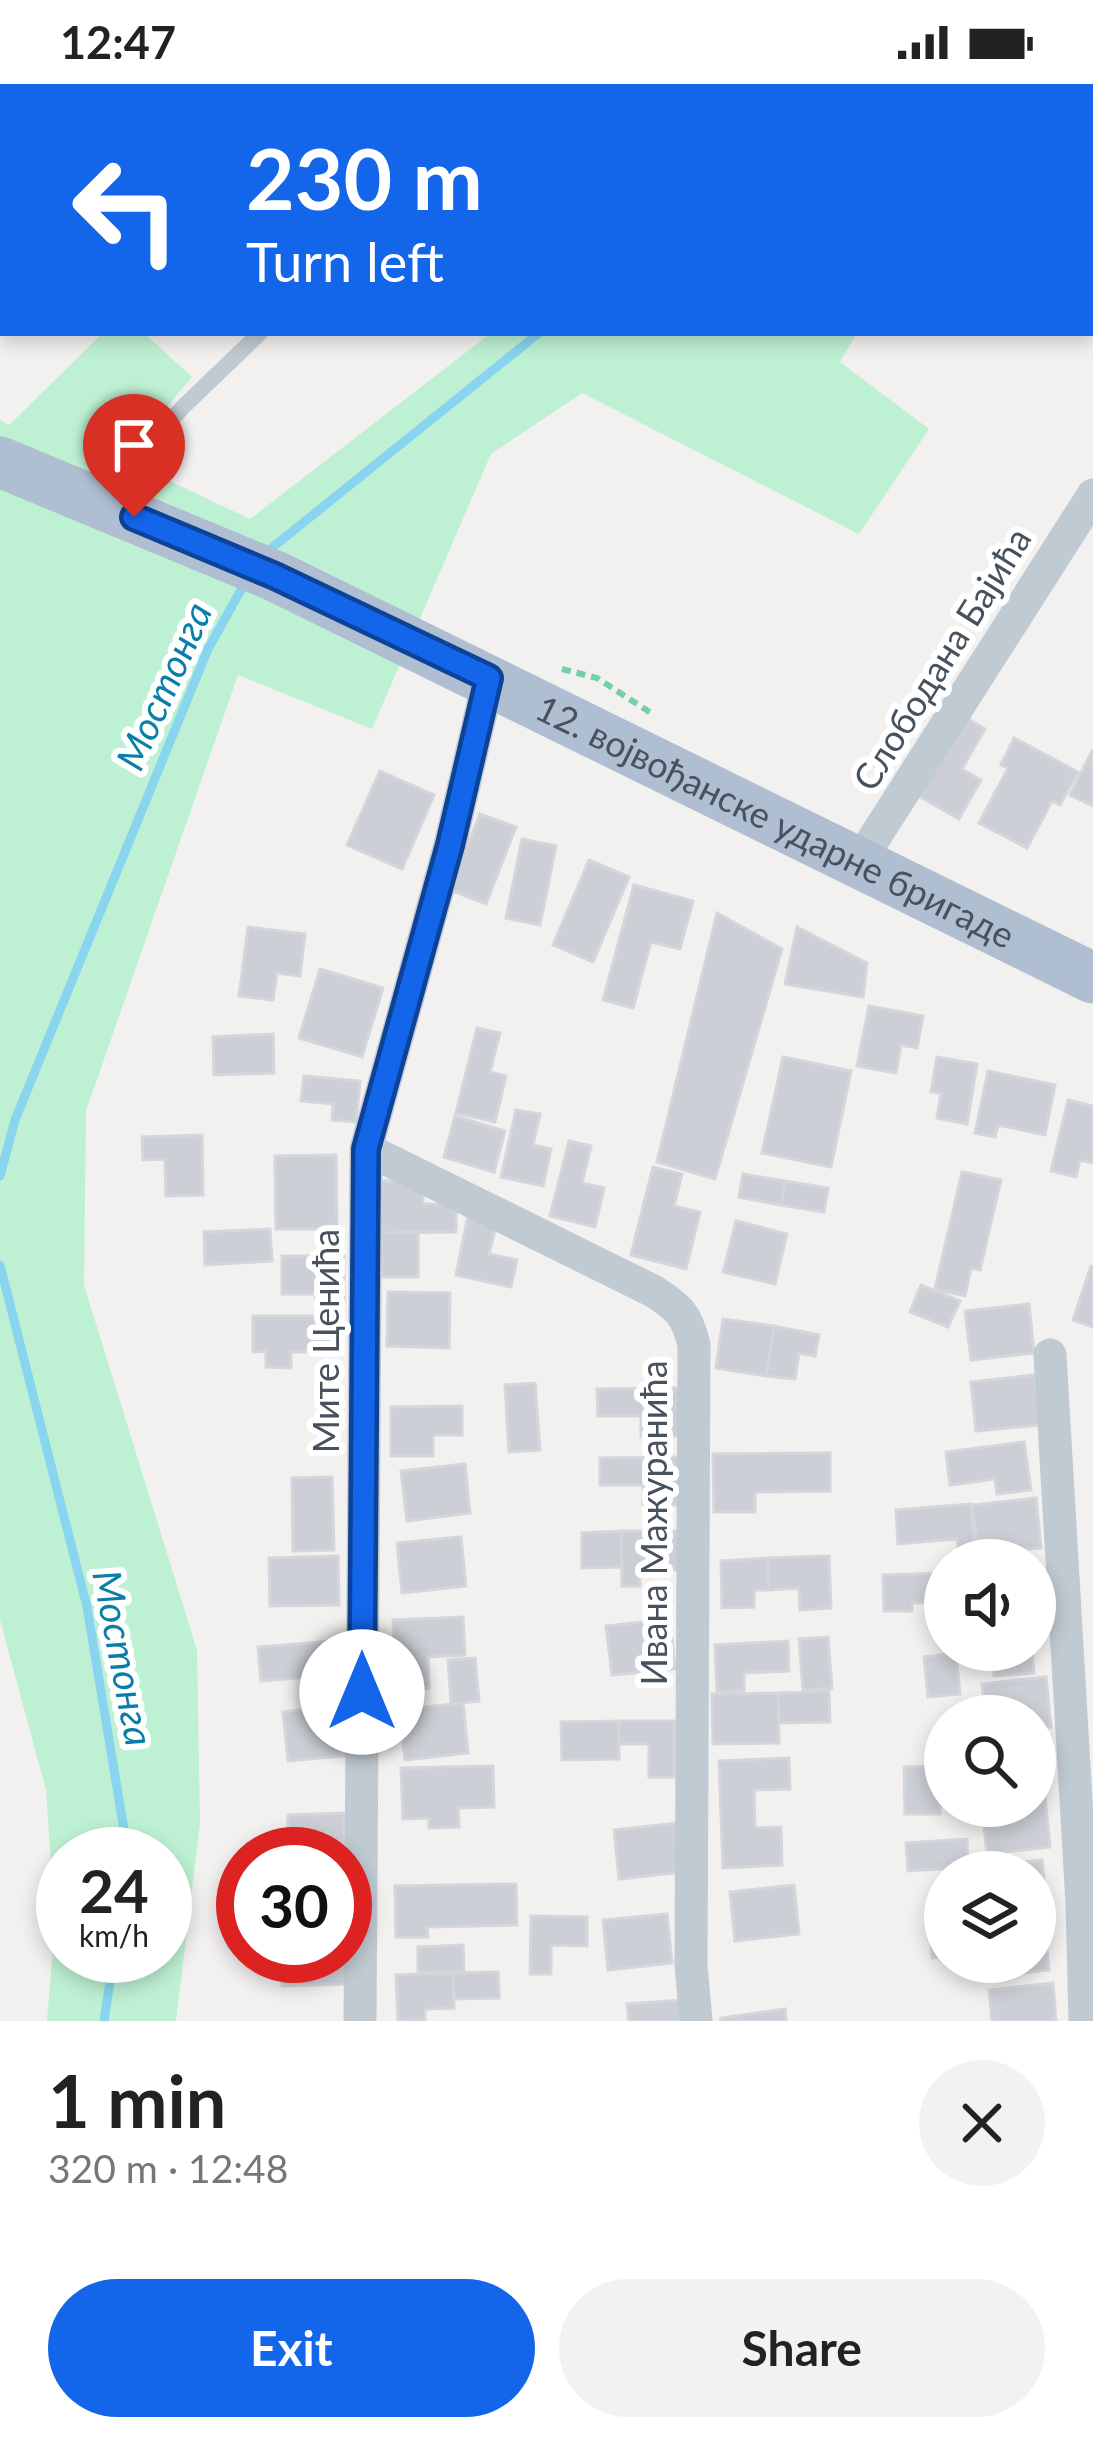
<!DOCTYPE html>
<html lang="en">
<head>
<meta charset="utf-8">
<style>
	:root { --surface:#fff; --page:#f2f2f2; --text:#222; --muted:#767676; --accent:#1365e9 }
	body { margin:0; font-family:Lato,sans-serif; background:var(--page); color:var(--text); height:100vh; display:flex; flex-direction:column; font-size:45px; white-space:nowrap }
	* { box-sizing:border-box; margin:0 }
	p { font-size:39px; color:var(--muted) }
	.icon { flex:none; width:66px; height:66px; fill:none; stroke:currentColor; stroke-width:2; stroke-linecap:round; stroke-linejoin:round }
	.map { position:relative; height:1937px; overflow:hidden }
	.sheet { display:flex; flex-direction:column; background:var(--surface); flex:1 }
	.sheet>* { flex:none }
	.banner { position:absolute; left:0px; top:0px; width:1095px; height:252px; box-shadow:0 6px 18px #0003; background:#1365e9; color:#fff; overflow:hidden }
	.controls { position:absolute; left:924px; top:1455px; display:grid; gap:24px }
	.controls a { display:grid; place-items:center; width:132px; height:132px; border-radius:50%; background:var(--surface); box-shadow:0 6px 18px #0003; font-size:60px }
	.speed { position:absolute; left:36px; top:1743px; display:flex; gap:24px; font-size:60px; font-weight:700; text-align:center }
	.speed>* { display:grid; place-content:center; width:156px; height:156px; border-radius:50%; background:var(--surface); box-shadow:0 6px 18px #0003; line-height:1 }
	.speed small { font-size:30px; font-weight:400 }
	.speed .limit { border:18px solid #d22; background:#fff; color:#111 }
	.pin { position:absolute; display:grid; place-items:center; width:102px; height:102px; color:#fff; margin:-123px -51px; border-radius:50% 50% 50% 0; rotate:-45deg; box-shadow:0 0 12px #0007 }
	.pin .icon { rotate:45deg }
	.me { position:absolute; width:132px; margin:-66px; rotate:0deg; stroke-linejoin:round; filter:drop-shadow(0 0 9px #0008) }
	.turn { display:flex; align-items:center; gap:42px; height:252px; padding:0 48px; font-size:54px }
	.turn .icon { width:156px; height:156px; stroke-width:2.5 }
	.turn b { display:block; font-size:84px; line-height:102px }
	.round { display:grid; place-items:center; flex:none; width:126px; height:126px; border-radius:63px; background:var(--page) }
	.head { display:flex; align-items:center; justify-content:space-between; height:204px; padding:0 48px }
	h1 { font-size:72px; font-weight:700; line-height:90px }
	.action { display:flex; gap:24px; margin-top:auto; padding:24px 48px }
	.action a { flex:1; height:138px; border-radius:72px; background:var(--accent); color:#fff; font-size:48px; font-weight:700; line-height:138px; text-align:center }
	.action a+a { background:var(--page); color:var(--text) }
	.status { display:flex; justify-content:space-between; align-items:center; height:84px; padding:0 60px; background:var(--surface); direction:ltr }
	.status svg { height:33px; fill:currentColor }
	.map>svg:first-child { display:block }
</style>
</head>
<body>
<div class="status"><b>12:47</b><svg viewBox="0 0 49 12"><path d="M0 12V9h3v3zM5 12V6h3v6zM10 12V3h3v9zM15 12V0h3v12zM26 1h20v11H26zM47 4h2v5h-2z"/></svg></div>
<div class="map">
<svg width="1093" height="1937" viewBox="0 0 1093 1937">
	<rect width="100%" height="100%" fill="#f3f0f0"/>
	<path fill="#bef1d4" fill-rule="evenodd" d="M103 249H144L192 293 123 375 250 435 491 249H857L840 278 929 345 859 450 582 309 491 370 372 645 238 591 86 1027 84 1201 197 1566 200 1738 176 1937H47L55 1840 46 1706 0 1536V336L9 341ZM63 1770H165V1872H63Z"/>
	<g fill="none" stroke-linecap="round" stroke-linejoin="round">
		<path stroke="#89d4ef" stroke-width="9" d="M854 3 858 0
			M263 471 539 249
			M0 1092 15 1036 208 565 247 495
			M0 1181 87 1523 128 1770
			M104 1937 114 1872"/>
	</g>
	<path fill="#cccfd5" stroke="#d4d6dc" stroke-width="3" d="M960 630 985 645 962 685 981 696 959 735 915 710Z
		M1014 654 1078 688 1060 721 1052 717 1027 764 979 739 1008 684 1001 681Z
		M1092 667 1093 668V722L1070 711Z
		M380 687 434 711 402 785 347 761Z
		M480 730 516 743 486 820 450 806Z
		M522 755 556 762 540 841 506 834Z
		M589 776 629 793 593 878 553 861Z
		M634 801 693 817 680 865 651 858 633 924 603 916Z
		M717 829 782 865 715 1095 657 1078Z
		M248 843 305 850 300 892 277 889 273 916 239 912Z
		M797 843 867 879 863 913 785 900Z
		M320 885 383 904 362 973 299 954Z
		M869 922 923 932 917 964 901 961 896 989 857 982Z
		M477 944 500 949 490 988 506 992 495 1038 456 1029Z
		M273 950 274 989 214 991 213 953Z
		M783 973 851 987 831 1083 762 1069Z
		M937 973 977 980 967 1040 937 1034 941 1009 931 1008Z
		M988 987 1055 1001 1045 1051 998 1041 995 1053 975 1049Z
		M304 992 360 997 356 1038 332 1036 333 1020 301 1017Z
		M1068 1016 1093 1022V1079L1080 1076 1076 1093 1051 1087Z
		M516 1026 540 1030 533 1061 551 1065 543 1102 501 1093Z
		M455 1032 505 1047 494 1088 444 1073Z
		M202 1051 203 1111 166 1112 165 1075 143 1076 142 1053Z
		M569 1057 591 1062 582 1099 604 1104 595 1143 550 1132Z
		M336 1071 337 1145H276L275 1072Z
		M653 1083 682 1090 674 1122 700 1128 686 1185 631 1171Z
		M962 1088 1001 1096 980 1186 971 1184 965 1212 935 1205Z
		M743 1090 785 1097 781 1121 739 1113Z
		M423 1096V1120H456V1148L381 1149V1097Z
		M785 1097 828 1104 824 1128 781 1121Z
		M468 1132 497 1138 489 1170 517 1176 511 1203 456 1191Z
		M736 1137 787 1150 775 1200 723 1188Z
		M270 1145 272 1177 205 1181 204 1148Z
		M418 1148V1193H382L381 1149Z
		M282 1172H344V1219H316L315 1210H282Z
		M1091 1182 1093 1183V1243L1073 1236Z
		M921 1201 960 1217 948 1243 910 1228Z
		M388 1208 450 1209 449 1264 387 1262Z
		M1029 1220 1034 1269 971 1276 965 1227Z
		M253 1232H340V1268H291V1284L266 1283V1267L253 1268Z
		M723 1235 774 1242 766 1292 716 1284Z
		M774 1242 819 1251 815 1272 799 1269 795 1295 766 1292Z
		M1035 1291 1040 1341 976 1347 971 1298Z
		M535 1299 540 1366 509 1368 505 1301Z
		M682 1304V1352L641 1353V1332H598L597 1305Z
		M462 1322V1351H433V1372H391V1323Z
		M1024 1358 1031 1406 997 1410 995 1395 950 1401 946 1368Z
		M830 1369V1407L755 1408V1428H714L713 1370Z
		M684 1373V1421H643V1401H600V1374Z
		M465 1380 470 1429 407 1437 401 1387Z
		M332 1393 334 1466 293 1467 292 1394Z
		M1036 1414 1041 1464 978 1470 972 1421Z
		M971 1420 975 1470 959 1471 957 1455 898 1460 896 1426Z
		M621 1447 622 1483 582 1484V1449Z
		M621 1447H680L681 1486 640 1487V1502H622Z
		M461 1453 466 1502 402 1509 397 1459Z
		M338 1472 339 1521 270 1522 269 1474Z
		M829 1472 831 1524 800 1526 799 1504 769 1506 768 1474Z
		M768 1474 769 1506H754V1523L722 1524 721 1477Z
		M944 1489 945 1518 912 1519V1527H884L883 1491Z
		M463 1533 465 1571 428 1573 429 1604 395 1606 393 1536Z
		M670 1535 675 1585 612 1591 606 1542Z
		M828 1553 832 1604 803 1606 799 1555Z
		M343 1556 347 1607 313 1610 312 1593 261 1597 258 1563Z
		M788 1557 789 1587 744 1589V1606L717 1608 715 1561Z
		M973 1566H1032L1034 1589 994 1592 993 1576 974 1577Z
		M956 1569 960 1610 928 1613 924 1573Z
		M475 1574 479 1617 451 1620 448 1576Z
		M1046 1593 1051 1643 1035 1644V1632H986L982 1600Z
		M829 1607 830 1638 779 1639 778 1609Z
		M778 1609 779 1659 713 1660 712 1610Z
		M463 1619 468 1669 405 1676 399 1626Z
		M346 1621 352 1671 288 1677 283 1628Z
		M619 1637V1675L562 1676 561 1638Z
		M619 1637H675L674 1693H649V1660H619Z
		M789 1674 790 1705 754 1706 755 1744 781 1743 782 1781 723 1784 719 1677Z
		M493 1682 494 1723 458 1724 459 1743 429 1744V1734L403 1735 401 1684Z
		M940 1682V1730H905L904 1683Z
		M1045 1713 1050 1763 987 1770 982 1722H1035V1714Z
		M344 1729 345 1770H313L312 1759H288V1731Z
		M678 1739 683 1788 619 1795 614 1746Z
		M967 1755 968 1783 908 1787 906 1759Z
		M1042 1776 1047 1825 1035 1827V1788H979V1783Z
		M516 1800 517 1841 427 1843 428 1853H396L395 1802Z
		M794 1801 799 1850 735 1857 730 1808Z
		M667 1830 672 1879 608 1886 603 1836Z
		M531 1832 587 1833V1862L551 1861V1890H530Z
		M945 1835V1873L932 1874 930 1836Z
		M1044 1836 1049 1886 986 1893 984 1878H1035V1837Z
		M463 1861 464 1887 418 1889V1863Z
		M268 1872H345L346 1900 282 1902V1885H268Z
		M498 1888 499 1914 454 1915 453 1889Z
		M453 1889 454 1924 425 1925V1936L398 1937 396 1891Z
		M1053 1899 1056 1937H992L989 1906Z
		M681 1916 682 1937H629L627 1920Z
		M785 1925 786 1937H721V1934Z"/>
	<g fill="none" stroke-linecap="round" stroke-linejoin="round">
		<path stroke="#74d0a8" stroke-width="6" stroke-dasharray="9 6" stroke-linecap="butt" d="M562 585 597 594 651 629"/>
		<path stroke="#c0cad2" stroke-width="16" d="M103 412 184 322 260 249"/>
		<path stroke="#c0cad2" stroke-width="33" d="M857 781 1093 411
			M366 1065 653 1207C679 1223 687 1231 694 1261L691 1881 696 1937
			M1050 1271 1082 1819 1093 1826
			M1082 1819 1085 1937
			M360 1937 366 1065 450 761 489 594"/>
		<path stroke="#afbed0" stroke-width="51" id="s1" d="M0 378 275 492 1093 894"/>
	</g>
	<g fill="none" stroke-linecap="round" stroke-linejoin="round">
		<defs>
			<path id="route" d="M134 433 275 492 489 594 450 761 366 1065 362 1608"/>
		</defs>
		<use href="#route" stroke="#0c4297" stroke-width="30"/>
		<use href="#route" stroke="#1365e9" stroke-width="21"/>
	</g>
	<g text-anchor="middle" stroke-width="12" stroke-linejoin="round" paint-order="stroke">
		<g font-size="36" fill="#47525e" stroke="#fff">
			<text transform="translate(942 575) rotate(-58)" y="13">Слободана Бајића</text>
			<text dy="13" stroke="none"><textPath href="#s1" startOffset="855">12. војвођанске ударне бригаде</textPath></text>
			<text transform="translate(326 1257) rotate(-90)" y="13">Мите Ценића</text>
			<text transform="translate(654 1439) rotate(-90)" y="13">Ивана Мажуранића</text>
		</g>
		<g font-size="39" font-style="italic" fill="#087ea9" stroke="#fff">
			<text transform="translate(164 602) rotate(-66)" y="14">Мостонга</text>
			<text transform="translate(123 1574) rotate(79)" y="14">Мостонга</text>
		</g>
	</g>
</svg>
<div class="controls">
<a><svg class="icon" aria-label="sound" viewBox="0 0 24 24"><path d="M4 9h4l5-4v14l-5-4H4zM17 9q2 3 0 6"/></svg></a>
<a><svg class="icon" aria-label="search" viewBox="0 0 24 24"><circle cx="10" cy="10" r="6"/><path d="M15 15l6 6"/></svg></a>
<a><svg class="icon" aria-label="layers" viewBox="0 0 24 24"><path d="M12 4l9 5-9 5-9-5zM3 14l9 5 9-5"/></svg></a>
</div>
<div class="speed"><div>24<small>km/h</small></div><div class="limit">30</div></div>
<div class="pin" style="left:134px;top:433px;background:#d93025"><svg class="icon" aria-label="arrive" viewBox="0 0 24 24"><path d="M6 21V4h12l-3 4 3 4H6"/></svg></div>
<svg class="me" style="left:362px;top:1608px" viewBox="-20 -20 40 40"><circle r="19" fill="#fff"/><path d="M0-13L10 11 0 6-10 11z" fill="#1365e9"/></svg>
<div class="banner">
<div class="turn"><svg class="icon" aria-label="left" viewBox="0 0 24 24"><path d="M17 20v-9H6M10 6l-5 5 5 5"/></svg><div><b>230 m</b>Turn left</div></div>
</div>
</div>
<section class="sheet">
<div class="head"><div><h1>1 min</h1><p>320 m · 12:48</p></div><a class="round"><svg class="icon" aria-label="close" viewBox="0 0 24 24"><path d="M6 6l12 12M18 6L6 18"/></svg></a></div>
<div class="action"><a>Exit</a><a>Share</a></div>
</section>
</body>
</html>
